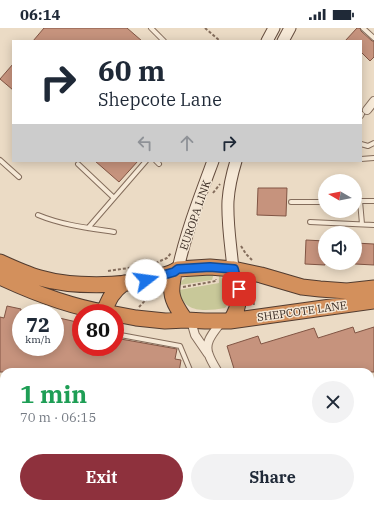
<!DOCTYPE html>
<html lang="en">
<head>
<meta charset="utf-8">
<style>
	:root { --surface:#fff; --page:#f2f2f3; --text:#1f2937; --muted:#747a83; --accent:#8e313d }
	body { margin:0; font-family:"IBM Plex Serif",serif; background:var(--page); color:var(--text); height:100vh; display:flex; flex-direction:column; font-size:15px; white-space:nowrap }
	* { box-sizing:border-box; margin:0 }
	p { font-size:13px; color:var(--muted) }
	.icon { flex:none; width:22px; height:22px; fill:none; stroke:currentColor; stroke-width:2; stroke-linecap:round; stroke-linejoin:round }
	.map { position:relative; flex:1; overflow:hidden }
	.side { position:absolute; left:0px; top:340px; width:374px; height:140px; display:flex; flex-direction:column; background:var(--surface); border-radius:12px 12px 0 0; box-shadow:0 2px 10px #0003 }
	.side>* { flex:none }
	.top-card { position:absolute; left:12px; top:12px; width:350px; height:122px; border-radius:0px; box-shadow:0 2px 10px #0003; background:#fff; color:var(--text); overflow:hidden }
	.needle { width:26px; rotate:279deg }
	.fabs { position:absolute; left:318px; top:146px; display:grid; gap:8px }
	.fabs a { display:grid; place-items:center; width:44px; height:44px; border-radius:50%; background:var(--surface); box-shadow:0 2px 10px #0003; font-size:20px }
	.speed { position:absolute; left:12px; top:276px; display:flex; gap:8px; font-size:20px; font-weight:700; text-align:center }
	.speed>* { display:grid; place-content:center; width:52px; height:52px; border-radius:50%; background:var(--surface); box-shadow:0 2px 10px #0003; line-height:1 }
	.speed small { font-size:10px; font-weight:400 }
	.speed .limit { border:6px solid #d22; background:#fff; color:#111 }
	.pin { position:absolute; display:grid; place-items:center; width:34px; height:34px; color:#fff; margin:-17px; border-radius:8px; box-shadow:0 2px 6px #0006 }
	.me { position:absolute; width:44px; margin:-22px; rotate:75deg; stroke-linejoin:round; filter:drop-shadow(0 0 3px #0008) }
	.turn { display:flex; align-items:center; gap:14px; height:84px; padding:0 20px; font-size:18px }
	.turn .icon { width:52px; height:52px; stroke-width:2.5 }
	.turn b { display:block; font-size:28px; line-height:34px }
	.lanes { display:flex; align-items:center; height:38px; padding:0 20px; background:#0003; justify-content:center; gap:20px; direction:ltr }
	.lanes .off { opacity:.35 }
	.round { display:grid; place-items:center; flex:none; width:42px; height:42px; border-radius:21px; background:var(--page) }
	.overview { display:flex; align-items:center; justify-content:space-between; height:68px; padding:0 20px }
	h1 { font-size:24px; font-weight:800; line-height:30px; color:#1e9e55 }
	.action { display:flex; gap:8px; margin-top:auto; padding:8px 20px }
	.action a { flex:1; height:46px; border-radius:24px; background:var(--accent); color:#fff; font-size:16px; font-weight:800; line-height:46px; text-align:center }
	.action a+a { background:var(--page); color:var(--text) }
	.status { display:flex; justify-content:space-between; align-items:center; height:28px; padding:0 20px; background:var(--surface); direction:ltr }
	.status svg { height:11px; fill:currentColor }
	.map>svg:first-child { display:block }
</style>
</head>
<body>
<div class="status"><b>06:14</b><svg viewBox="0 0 49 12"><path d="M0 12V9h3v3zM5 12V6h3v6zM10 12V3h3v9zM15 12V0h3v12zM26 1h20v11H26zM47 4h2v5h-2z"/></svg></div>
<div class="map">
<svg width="374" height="480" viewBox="0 0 374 480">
	<rect width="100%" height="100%" fill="#ebdbc5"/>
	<path fill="#c8c899" d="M214 245 212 252 180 257C184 244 203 246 214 245Z
		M219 247C229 256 235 270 225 280 206 283 183 286 179 262L219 255Z
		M0 394 4 395V420H0Z
		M0 447H4V476H125L131 480H0Z
		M157 476H262L263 480H160Z"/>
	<path fill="#a6beb4" stroke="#6e8c80" d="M0 420H4V449L0 448Z
		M125 476H157L160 480H131Z"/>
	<path fill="#c6937d" stroke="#815544" d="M44 0H127L142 13H33Z
		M357 0H360L361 3 372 13H374V29L370 33 361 24V13H345Z
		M13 36V62L0 51Z
		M95 133H138L119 154Z
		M258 160H287L286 188 257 187Z
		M306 212 325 213V237L305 236Z
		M355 215 374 216V237L355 236Z
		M7 278 21 281V319H55V289L81 295V319H115V310L177 321 175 331 181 332 179 344H0V289L4 290Z
		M353 299 355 305 374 299V344H235L227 318 258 308 261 316 314 300 318 310Z"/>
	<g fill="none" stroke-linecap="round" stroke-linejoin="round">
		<defs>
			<path id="lane" d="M151 0 164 13
				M363 0 374 10
				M361 88 362 86
				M361 116 368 118 374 115
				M361 131 374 130
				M0 132 19 149
				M156 133 159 136
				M78 136 114 170
				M355 173H374
				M360 173 362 196
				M291 174H325
				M38 187C62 197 88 200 114 204
				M310 194 374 197
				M88 200 146 133
				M115 306 180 318 190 342V344"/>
			<path id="street" d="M367 82 374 73
				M191 293 195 307 208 326
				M218 344C215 339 211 333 209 327 203 314 215 303 222 293
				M370 387 374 386
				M273 476V480"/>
			<path id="secondary" d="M267 13 274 0
				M283 13 290 0
				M178 241C186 204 200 168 213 133
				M233 241C231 218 227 196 228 173 229 159 232 146 236 133"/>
			<path id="highway" d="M0 234C13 240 26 246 40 250 71 259 122 259 152 250 161 247 171 247 178 241L210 239 233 241 261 247 302 259 320 261 347 263 374 260
				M174 244C172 259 169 265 177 279 180 284 182 288 186 292
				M0 249C32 264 72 279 108 285
				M104 284C109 271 112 264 124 255
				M115 286 136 290 165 293 186 292 205 293H230L374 273
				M230 293C243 277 239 259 234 241"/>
		</defs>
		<use href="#lane" stroke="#846d5c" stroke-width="6"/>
		<use href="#street" stroke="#846d5c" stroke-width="10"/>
		<use href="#secondary" stroke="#664e3f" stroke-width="13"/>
		<use href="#highway" stroke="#523c30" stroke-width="17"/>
		<path stroke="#846d5c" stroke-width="2" stroke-dasharray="3 2" stroke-linecap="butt" d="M205 0 220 13
			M213 165 220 156
			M241 218 246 226 252 232
			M151 237 167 230 171 225
			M108 243 149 237
			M183 259 216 253V251
			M252 264 254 277
			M139 279 155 262
			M0 451H4
			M116 476 123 480
			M166 476 170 480"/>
		<use href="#lane" stroke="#f6e9d7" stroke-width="4"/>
		<use href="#street" stroke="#f6e9d7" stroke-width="8"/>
		<use href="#secondary" stroke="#f6e9d7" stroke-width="11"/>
		<use href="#highway" stroke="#d3905c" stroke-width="15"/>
	</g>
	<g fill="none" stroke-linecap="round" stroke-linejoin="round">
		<defs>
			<path id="route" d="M146 252 174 244 178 241 210 239 234 241 239 261"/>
		</defs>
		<use href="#route" stroke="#114b97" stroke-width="10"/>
		<use href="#route" stroke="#1a73e8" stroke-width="7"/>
	</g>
	<g text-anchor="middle" stroke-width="3" stroke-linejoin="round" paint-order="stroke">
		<g font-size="11" fill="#35271f" stroke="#f3e6d4">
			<text transform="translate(195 187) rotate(-71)" y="4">EUROPA LINK</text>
			<text transform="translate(302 283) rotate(-8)" y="4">SHEPCOTE LANE</text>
		</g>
	</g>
</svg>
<div class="fabs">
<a><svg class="needle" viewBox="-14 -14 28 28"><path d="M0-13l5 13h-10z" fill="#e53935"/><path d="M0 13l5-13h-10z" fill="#747a83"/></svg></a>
<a><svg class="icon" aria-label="sound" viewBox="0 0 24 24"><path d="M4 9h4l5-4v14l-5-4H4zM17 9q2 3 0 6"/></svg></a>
</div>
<div class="speed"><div>72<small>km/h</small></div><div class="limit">80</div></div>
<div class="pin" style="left:239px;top:261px;background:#d93025"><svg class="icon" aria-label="arrive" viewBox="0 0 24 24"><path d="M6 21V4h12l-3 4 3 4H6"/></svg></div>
<svg class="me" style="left:146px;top:252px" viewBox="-20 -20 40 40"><circle r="19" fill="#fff"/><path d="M0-13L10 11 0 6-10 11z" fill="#1a73e8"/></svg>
<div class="top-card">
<div class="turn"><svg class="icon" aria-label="right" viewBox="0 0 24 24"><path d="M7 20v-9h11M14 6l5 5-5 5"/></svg><div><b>60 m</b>Shepcote Lane</div></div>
<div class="lanes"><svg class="icon off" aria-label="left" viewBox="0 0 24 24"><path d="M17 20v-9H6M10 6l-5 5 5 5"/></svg><svg class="icon off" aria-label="ahead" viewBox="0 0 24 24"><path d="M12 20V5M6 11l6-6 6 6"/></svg><svg class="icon" aria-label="right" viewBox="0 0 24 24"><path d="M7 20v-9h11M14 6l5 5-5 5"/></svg></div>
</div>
<section class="side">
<div class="overview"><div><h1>1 min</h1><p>70 m · 06:15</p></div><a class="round"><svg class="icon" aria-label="close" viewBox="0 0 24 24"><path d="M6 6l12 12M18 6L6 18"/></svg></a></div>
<div class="action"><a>Exit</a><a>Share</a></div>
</section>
</div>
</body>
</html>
